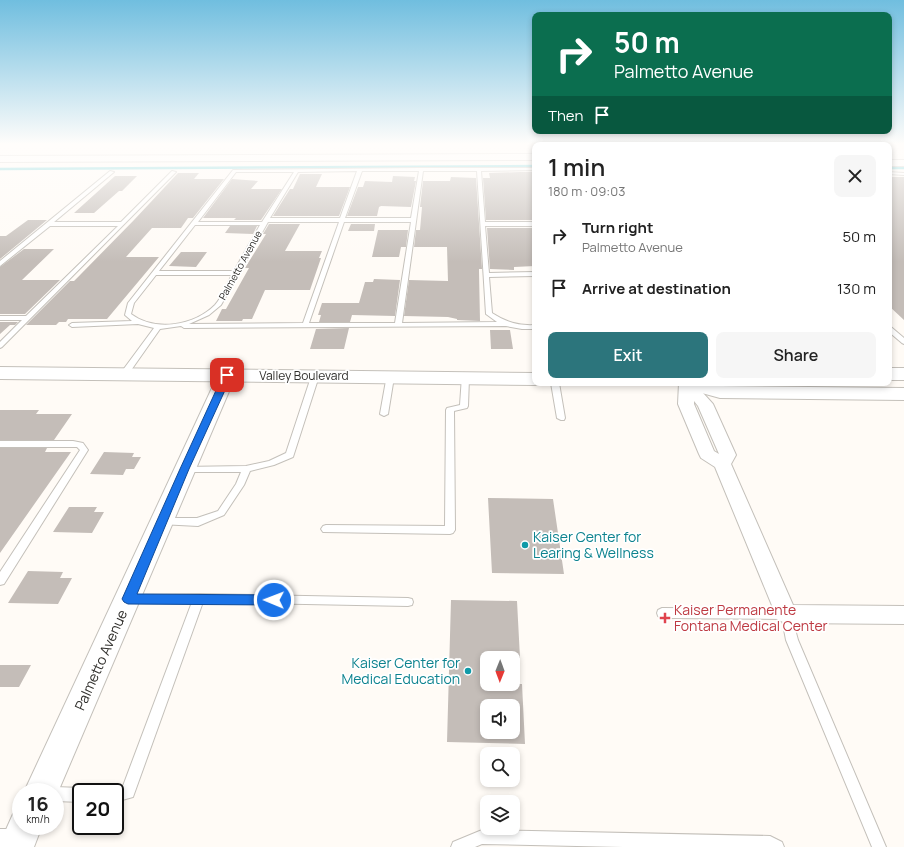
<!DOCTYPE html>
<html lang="en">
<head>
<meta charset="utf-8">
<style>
	:root { --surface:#fff; --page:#f6f6f6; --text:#222; --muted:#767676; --accent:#2c757c }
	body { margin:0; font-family:Manrope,sans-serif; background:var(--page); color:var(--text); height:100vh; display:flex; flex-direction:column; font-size:15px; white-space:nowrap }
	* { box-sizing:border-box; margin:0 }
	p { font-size:13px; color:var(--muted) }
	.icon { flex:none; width:22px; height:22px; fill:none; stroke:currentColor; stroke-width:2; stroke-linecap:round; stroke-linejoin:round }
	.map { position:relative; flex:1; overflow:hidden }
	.drawer { position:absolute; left:532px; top:142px; width:360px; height:244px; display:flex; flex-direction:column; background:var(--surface); border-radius:8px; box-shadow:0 2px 6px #0003 }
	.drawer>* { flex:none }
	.hud { position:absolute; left:532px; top:12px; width:360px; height:122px; border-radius:8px; box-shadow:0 2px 6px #0003; background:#0b6e4f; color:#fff; overflow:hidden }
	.needle { width:26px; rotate:181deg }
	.fabs { position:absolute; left:480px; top:651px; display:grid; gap:8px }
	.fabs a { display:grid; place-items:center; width:40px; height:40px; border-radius:8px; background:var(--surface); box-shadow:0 2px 6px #0003; font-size:20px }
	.speed { position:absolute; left:12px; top:783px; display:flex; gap:8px; font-size:20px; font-weight:700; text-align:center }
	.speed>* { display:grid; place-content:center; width:52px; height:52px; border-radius:50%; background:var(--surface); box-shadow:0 2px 6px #0003; line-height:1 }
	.speed small { font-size:10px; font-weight:400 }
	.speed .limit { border:2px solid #111; border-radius:6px; background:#fff; color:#111 }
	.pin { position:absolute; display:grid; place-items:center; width:34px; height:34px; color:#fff; margin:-17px; border-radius:8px; box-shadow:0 2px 6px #0006 }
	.me { position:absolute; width:44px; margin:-22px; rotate:271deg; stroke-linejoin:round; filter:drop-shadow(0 0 3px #0008) }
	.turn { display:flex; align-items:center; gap:14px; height:84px; padding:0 16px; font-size:18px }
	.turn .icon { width:52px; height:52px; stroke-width:2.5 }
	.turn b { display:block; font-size:28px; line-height:34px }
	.then { display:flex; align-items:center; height:38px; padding:0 16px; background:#0003; gap:8px; font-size:15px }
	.round { display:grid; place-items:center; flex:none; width:42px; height:42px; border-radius:8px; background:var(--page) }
	.head { display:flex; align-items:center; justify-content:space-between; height:68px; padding:0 16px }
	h1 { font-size:24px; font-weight:600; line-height:30px }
	.cta { display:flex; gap:8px; margin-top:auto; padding:8px 16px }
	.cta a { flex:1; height:46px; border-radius:8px; background:var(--accent); color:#fff; font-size:16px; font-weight:600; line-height:46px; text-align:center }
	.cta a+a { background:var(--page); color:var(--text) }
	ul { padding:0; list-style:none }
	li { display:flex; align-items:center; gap:12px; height:52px; padding:0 16px }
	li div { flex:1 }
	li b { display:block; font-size:15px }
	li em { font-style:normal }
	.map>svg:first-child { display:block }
</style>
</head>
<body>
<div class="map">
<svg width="904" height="847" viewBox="0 0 904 847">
	<rect width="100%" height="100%" fill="#fffbf6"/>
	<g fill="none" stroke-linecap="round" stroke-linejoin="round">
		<path stroke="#5cccd2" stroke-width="2.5" d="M889 168H904
			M0 169 535 166"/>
	</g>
	<path fill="#c4bdb8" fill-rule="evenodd" d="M520 172H535V220H486L483 178H490L489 173Z
		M178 173H199L194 179H224L193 218H188L181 228H152L126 257H159L107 319H68L66 322H59L56 325H26L70 281H74L81 274 134 220Z
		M300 174H322L316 187H350L339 216H273L290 189H293Z
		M115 176H137L122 191H119L94 213H74Z
		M393 176 415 177 414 181H416L411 207 381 206 379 207 377 216H347L358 187H363L365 181 392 182Z
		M451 177 476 178 482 269H479V271L480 321 457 320V319L448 317 404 316 409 280 448 281 447 247H414L416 230H420L422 207H420L423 181H450Z
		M889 177H904V320L889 306Z
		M232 179 258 181 251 189H282L261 220H234L236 218H203Z
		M28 220H47L0 259V236H6Z
		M269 224H300L285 251H322L319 258H321L310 290H265L252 319H243L242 321H216L222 309H226L249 268H245L266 234H263Z
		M351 224H375L374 231H348Z
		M230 226H257L253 234 225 233Z
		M487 228H535V266L514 267V270L490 269Z
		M378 230H408L406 247H401L399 257H372Z
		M24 249H54L22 280H60L25 314H0V267Z
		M181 252H207L196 267 169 266Z
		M374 279 400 280 395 316 352 315 350 322H319L321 315H318L322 303H359L365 282H373Z
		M0 322H18L15 325H10L0 334Z
		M349 328 344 349H310L316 329Z
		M490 330H510L513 349H491Z
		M0 410H39L36 414H72L54 440H0Z
		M0 448H47L45 452H71L0 553Z
		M104 452 134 453 132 457H141L134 469H126L123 475 90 474Z
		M488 498 553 499 564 574 492 573Z
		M69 507H97L94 512H104L92 533 53 532Z
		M28 571 63 572 60 578H72L58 604 8 603Z
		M451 600 517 601 520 658H487V684H522L525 744 447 742ZM487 706H513V732H487Z
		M0 665H31L19 687H0Z"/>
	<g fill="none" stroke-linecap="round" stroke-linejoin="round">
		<defs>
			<path id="service" d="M419 168H535V170L481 171 485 222H535V226H485L489 273 535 272V276L489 277 492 313C506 322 518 326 535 325V329H522L506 326 184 328 181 326 160 329 127 376H124L120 374 154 328 138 324 72 327 69 325 72 323 132 321 125 315 128 303 233 170ZM357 171 340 218H270L298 172ZM362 171H419L411 218H345ZM423 171H477L486 314 497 322 402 323ZM236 172H294L262 222H198ZM268 222H339L303 323 189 324 209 315 221 305ZM344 222H411L395 323H309ZM195 225H260L234 271H159ZM156 275H232C227 284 222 297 215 305 194 326 155 332 131 314L134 303Z
				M110 171 114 172 54 222H121L172 171 176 172 2 347 0 348V342L22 320H0V316H26L118 226H50L0 266V261Z
				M889 172 904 173V175L889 174Z
				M889 326 891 327 904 338V344L902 343 889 332Z
				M312 374H315L319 376 293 457 274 465 250 471 244 485 224 515 198 526 160 524 158 522 160 520 163 518H197L218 511 236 484 241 472H185L182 471 181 469 182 467 246 466 269 461 286 453Z
				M387 375H393L394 377 388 414 384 416 380 414Z
				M462 376H465L469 378 468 406 467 408 454 411 455 530 453 533 450 534 323 532 321 529 323 526 326 525 445 526 446 410 447 408 460 405Z
				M551 383H559L565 418 564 420H561L557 418Z
				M0 441H73L83 443 88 450 4 584 0 585V572L80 450 77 447H0Z
				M199 594 408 598 412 599 413 602 412 605 408 606 203 602 133 797 115 802V792H110V790L123 786 192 602 129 603 125 602 124 599 125 596 129 595Z
				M662 608 786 609 790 611 798 640 886 847H872L786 640 782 619 662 618 658 616 657 613 658 610Z
				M55 787 81 788 86 790V792H81V802L55 801V792H49L50 789Z
				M0 829H14L19 831 21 836 19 841 14 843H0Z
				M482 830 770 836 782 842 784 847H623L482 844 475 847H451L453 842Z"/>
			<path id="minor" d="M679 383H694L713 404 736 455 731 464 793 605 904 606V624L786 623 778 620 715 467 701 458 699 454 678 404ZM694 401 698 406 719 454 714 451 694 404Z"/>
			<path id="tertiary" d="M227 370 233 371 236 375 55 799V792H24L218 375 221 371Z
				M21 810V826H42L34 847H0V843L13 814Z"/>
			<path id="primary" d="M0 367 535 373V383H542L535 385 0 379Z
				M889 368H904V380H889Z
				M677 383H710L721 386 904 388V400L720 398 680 387Z"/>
			<path id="motorway" d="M656 143H731L730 145H655Z
				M535 154V160L0 162V156Z
				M889 160H904V166H889Z"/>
		</defs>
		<use href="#service" stroke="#c4c0ba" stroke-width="2"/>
		<use href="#minor" stroke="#c4c0ba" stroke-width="2"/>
		<use href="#tertiary" stroke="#c4c0ba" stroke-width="2"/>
		<use href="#primary" stroke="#c4c0ba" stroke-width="2"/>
		<use href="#motorway" stroke="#c4c0ba" stroke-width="2"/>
		<use href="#service" fill="#fff" fill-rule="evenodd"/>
		<use href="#minor" fill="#fff" fill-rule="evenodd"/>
		<use href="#tertiary" fill="#fff" fill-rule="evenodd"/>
		<use href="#primary" fill="#fff" fill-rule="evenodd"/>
		<use href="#motorway" fill="#fff" fill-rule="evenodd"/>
	</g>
	<linearGradient id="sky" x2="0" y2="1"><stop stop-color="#70bedf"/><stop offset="0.55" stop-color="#fffdfb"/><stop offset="1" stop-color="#fffdfb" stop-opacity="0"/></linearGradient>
	<rect width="904" height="262" fill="url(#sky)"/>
	<path fill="#1a73e8" stroke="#114b97" d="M224 373H227L232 375 189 469 137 594 274 595 278 596 280 600 278 603 274 605 128 604 124 602 122 599 180 469Z"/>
	<g fill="#0f9aa8" stroke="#fff" stroke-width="1.5">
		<circle cx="525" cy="545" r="4"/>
		<circle cx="468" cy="671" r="4"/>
	</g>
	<path fill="#e0444e" stroke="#fff" stroke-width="1.5" d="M663 612h4v4h4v4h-4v4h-4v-4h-4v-4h4z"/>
	<g text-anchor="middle" stroke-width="3.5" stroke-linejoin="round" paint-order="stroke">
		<g font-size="10" fill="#302f2c" stroke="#fff">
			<text transform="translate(240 265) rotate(-61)" y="4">Palmetto Avenue</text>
		</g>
		<g font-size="12" fill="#302f2c" stroke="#fff">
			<text x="304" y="380">Valley Boulevard</text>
		</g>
		<g font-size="14" fill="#0d838f" stroke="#fff" text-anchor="start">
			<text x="533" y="542">Kaiser Center for<tspan x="533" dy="16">Learing &amp; Wellness</tspan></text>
			<text x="460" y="668" text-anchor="end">Kaiser Center for<tspan x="460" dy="16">Medical Education</tspan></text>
		</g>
		<g font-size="14" fill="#be3a42" stroke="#fff" text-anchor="start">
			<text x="674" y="615">Kaiser Permanente<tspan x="674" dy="16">Fontana Medical Center</tspan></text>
		</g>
		<g font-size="14" fill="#302f2c" stroke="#fff">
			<text transform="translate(101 660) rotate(-66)" y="5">Palmetto Avenue</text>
		</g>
	</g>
</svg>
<div class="fabs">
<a><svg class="needle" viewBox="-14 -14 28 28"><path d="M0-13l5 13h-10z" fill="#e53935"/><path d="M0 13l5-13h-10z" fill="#767676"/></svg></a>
<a><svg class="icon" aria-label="sound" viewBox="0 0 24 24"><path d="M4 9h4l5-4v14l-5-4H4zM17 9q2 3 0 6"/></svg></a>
<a><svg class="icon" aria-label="search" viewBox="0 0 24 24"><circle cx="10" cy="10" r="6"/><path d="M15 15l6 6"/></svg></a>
<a><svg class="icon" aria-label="layers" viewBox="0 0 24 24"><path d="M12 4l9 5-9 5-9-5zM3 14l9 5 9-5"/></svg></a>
</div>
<div class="speed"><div>16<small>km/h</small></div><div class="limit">20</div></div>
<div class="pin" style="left:227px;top:375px;background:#d93025"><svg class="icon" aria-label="arrive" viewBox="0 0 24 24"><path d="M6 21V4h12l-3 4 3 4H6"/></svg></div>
<svg class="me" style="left:274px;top:600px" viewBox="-20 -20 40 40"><circle r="17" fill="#1a73e8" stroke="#fff" stroke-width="3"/><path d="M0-11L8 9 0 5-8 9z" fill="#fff"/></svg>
<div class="hud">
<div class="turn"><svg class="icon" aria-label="right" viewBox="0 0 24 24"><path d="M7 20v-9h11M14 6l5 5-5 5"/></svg><div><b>50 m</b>Palmetto Avenue</div></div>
<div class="then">Then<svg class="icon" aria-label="arrive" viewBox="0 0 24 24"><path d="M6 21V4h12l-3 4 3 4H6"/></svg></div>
</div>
<section class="drawer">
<div class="head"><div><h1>1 min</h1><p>180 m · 09:03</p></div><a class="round"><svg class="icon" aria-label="close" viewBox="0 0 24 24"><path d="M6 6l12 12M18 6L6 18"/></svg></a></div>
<ul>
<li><svg class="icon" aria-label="right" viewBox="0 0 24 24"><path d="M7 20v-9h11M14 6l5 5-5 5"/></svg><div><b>Turn right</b><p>Palmetto Avenue</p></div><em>50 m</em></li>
<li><svg class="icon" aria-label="arrive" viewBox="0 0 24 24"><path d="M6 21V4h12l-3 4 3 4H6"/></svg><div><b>Arrive at destination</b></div><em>130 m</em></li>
</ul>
<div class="cta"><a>Exit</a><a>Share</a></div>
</section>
</div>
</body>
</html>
